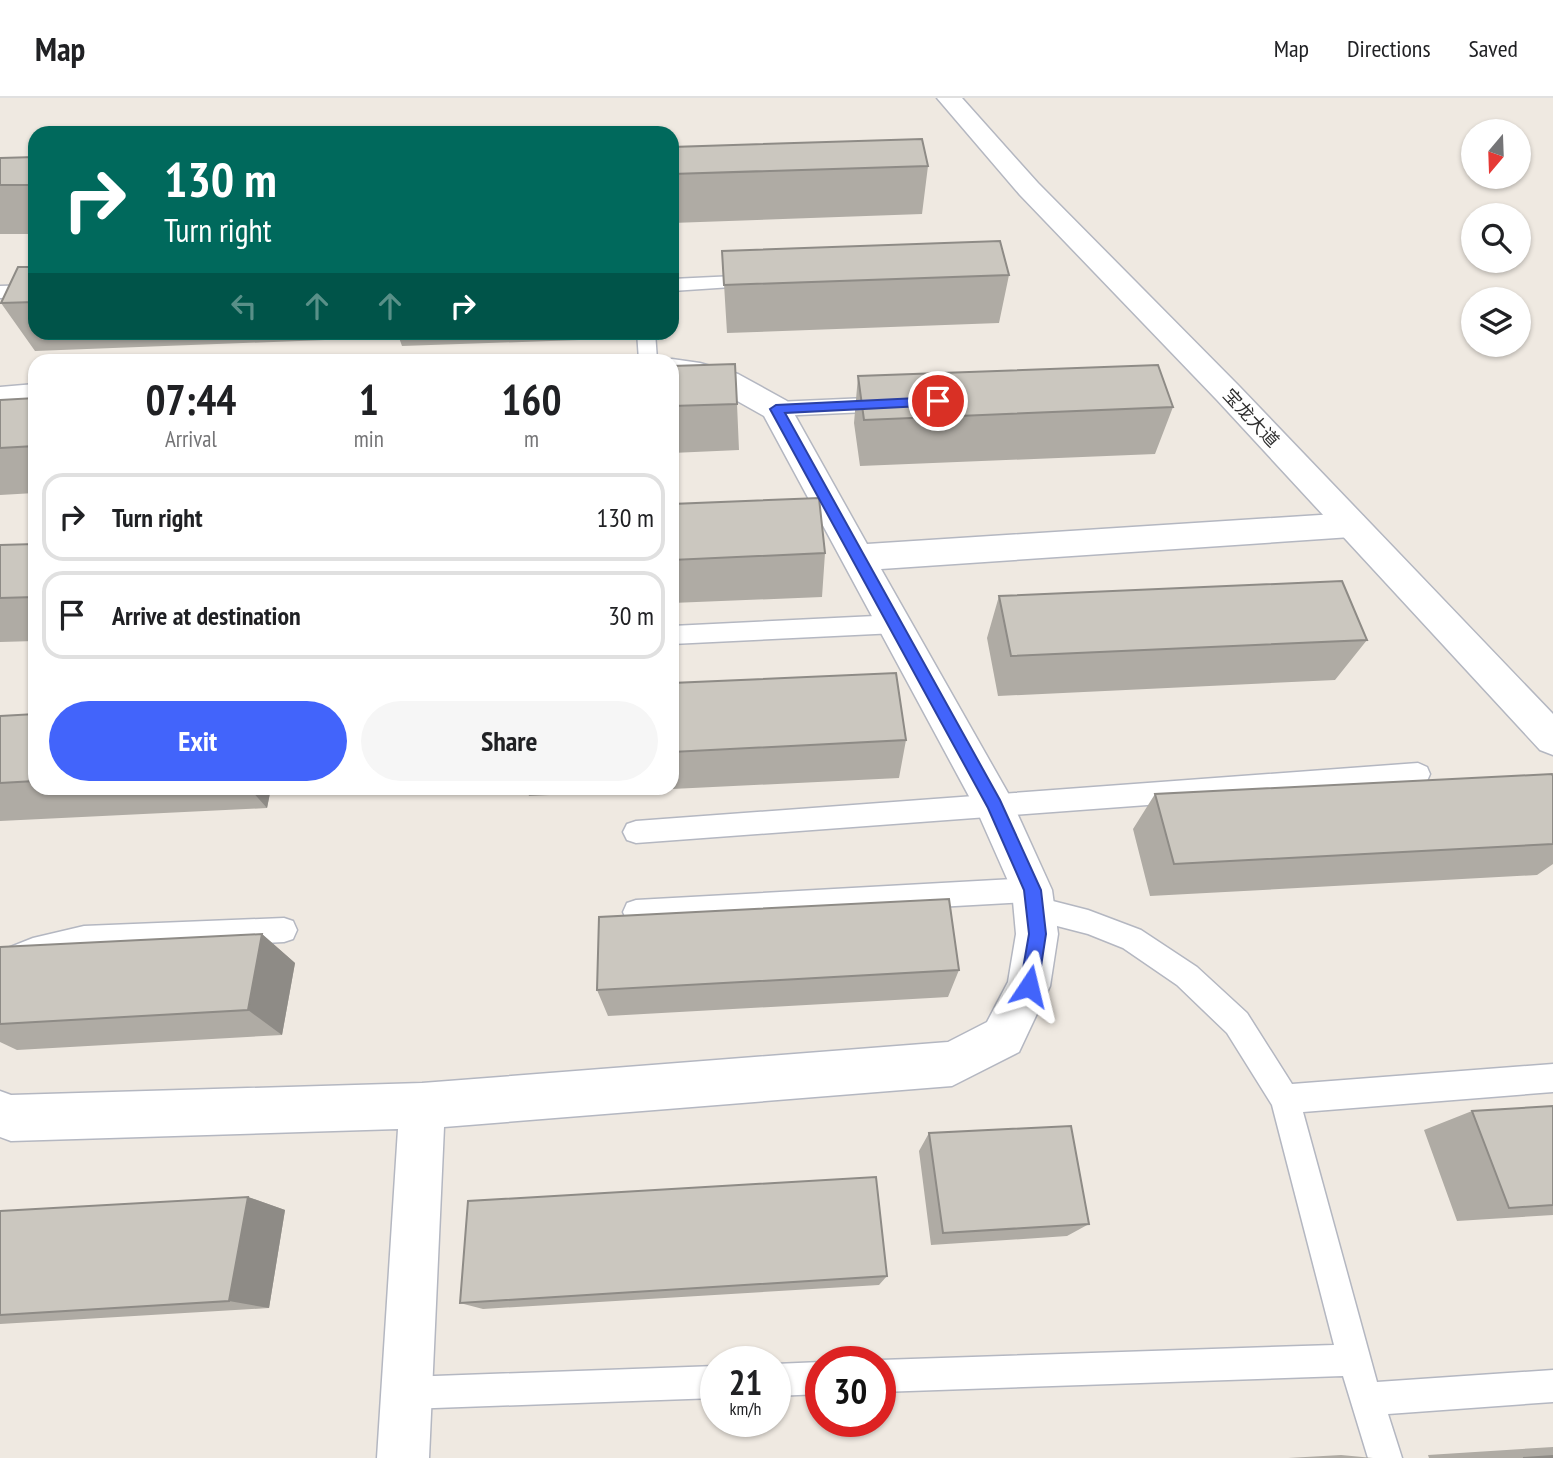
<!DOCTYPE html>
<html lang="en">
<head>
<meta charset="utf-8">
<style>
	:root { --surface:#fff; --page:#f6f6f6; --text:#202124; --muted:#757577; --line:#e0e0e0; --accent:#4264fb }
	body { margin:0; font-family:"PT Sans Narrow","Noto Sans SC",sans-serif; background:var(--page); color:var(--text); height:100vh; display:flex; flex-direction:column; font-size:26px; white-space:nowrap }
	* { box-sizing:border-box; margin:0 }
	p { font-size:23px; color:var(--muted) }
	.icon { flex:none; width:38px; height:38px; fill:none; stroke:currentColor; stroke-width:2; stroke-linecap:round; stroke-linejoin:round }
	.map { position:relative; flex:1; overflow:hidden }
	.sheet { position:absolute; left:28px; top:256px; width:651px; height:441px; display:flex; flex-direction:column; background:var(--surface); border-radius:21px; box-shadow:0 2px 5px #0004 }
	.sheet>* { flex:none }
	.guide { position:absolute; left:28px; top:28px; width:651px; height:214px; border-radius:21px; box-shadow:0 2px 5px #0004; background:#00695c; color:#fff; overflow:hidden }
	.needle { width:46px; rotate:199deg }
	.buttons { position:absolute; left:1461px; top:21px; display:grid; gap:14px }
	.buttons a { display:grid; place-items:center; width:70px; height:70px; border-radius:50%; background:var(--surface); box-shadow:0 2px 5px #0004; font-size:35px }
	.speed { position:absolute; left:700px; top:1248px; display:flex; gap:14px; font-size:35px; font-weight:700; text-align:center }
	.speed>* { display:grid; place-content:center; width:91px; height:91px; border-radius:50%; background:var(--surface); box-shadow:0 2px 5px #0004; line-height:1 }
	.speed small { font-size:18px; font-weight:400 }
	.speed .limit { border:10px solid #d22; background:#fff; color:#111 }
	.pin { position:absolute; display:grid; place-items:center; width:60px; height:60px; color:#fff; margin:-30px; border:4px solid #fff; border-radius:50%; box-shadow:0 2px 7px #0007 }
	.me { position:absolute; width:77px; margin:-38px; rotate:10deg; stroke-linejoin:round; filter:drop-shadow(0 0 5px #0008) }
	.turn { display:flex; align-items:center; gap:24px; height:147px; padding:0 21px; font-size:32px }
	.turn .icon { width:91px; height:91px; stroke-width:2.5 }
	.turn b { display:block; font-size:49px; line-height:60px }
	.lanes { display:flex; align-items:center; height:66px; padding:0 21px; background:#0003; justify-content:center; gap:35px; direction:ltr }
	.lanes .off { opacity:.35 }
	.eta { display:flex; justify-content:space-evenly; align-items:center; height:119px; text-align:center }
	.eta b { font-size:42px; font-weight:800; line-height:49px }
	.cta { display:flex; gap:14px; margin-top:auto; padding:14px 21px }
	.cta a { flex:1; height:80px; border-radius:42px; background:var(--accent); color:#fff; font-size:28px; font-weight:800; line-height:80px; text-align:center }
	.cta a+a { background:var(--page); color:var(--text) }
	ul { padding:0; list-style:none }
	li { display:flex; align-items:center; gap:21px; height:88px; margin:0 14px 10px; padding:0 7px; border:4px solid var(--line); border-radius:21px }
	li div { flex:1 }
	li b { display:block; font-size:26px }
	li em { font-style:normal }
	header { display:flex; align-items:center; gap:42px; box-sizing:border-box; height:98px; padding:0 35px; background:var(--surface); border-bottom:2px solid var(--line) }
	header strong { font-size:33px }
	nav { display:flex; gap:38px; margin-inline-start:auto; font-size:24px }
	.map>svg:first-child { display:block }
</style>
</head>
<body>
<header>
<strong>Map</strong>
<nav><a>Map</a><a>Directions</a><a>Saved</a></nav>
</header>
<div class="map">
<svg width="1553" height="1360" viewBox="0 0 1553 1360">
	<rect width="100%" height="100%" fill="#efe9e1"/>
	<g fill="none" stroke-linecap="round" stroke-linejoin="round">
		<defs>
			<path id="service" d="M756 177 762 179 765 183 762 187 672 193V181Z
				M35 187V199L0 200V188Z
				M637 234H655L657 262H639Z
				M890 299 897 301 900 306 897 311 890 313 776 318 769 316 766 311 769 306 776 304Z
				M896 517 904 520 907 526 904 532 896 535 672 546V528Z
				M1418 665 1427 669 1430 676 1427 683 1418 687 636 745 627 742 623 734 627 726 636 723Z
				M1032 780 1041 784 1045 792 1041 800 1088 812 1141 832 1197 869 1247 915 1292 986 1553 966V994L1303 1014 1377 1284 1553 1272V1304L1388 1316 1402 1360H1368L1343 1278 880 1294V1264H876L880 1262 1334 1247 1272 1007 1227 935 1177 887 1123 850 1088 836 1026 820 1022 811 1025 804 636 826 627 823 623 814 627 805 636 802Z
				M284 820 293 823 297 832 293 841 284 844 84 854 33 866 0 879V853L33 840 84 828Z
				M821 1264V1296L775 1298V1266Z
				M716 1268V1300L407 1311 395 1307 391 1295 395 1283 407 1279Z"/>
			<path id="minor" d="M672 261 700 265 738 276 787 303 867 446 1351 415 1363 418 1368 427 1363 436 1351 439 881 471 1008 695 1052 792 1058 836 1050 888 1019 954 952 988 444 1029 429 1360H377L398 1031 11 1043 0 1039V993L11 997 422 985 948 944 987 924 1008 884 1016 836 1012 792 978 715 764 318 716 291 672 281V262H666Z
				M35 286V306L0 311V289Z"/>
			<path id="tertiary" d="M937 0H962L1038 85 1239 288 1553 616V657L1540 652 1217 302 1020 97Z"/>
		</defs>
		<use href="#service" stroke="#b4b7c1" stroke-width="3"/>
		<use href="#minor" stroke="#b4b7c1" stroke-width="3"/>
		<use href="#tertiary" stroke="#b4b7c1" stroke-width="3"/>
		<use href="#service" fill="#fff" fill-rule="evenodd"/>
		<use href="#minor" fill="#fff" fill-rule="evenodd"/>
		<use href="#tertiary" fill="#fff" fill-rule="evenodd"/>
	</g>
	<path fill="#afaba4" d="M672 49 928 68 922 116 672 125Z
		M35 59V136H0V60Z
		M722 153 1009 177 999 225 727 235Z
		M35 169V234H327L325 242 35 253 1 205Z
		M397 234H636V240L402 248Z
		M672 268 737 306 739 352 672 355Z
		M858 278 1173 309 1155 356 860 368 854 325Z
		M35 300V395L0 397V302Z
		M672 406 825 455 822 499 672 505Z
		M35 446V543L0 544V447Z
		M999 498 1367 542 1335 582 998 598 987 540Z
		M672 585 906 642 899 680 529 698 526 690H672Z
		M35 616V690H271L267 710 0 723V618Z
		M1553 678V766L1537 777 1150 798 1133 731 1155 696Z
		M262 836 295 865 282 937 17 952 0 944V849Z
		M959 872 948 899 608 918 597 892Z
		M1553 1008V1117L1457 1123 1424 1032 1472 1013Z
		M929 1035 1089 1126 1067 1138 931 1147 919 1053Z
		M248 1099 285 1112 269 1210 0 1226V1113Z
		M887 1178 879 1187 483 1211 460 1205Z
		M1553 1349V1360H1429L1428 1357Z
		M1341 1357 1373 1360H1288Z"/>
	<path fill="#8e8b86" d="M322 234H327L325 242Z
		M249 690H271L267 710Z
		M262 836 295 865 282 937 248 912Z
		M248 1099 285 1112 269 1210 229 1203Z"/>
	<path fill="#cbc7bf" stroke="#8e8b86" stroke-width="2" d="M922 41 928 68 672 76V49Z
		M35 59V87H0V60Z
		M1000 143 1009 177 724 187 722 153Z
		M18 169H35V204L1 205Z
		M735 266 737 306 672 308V268Z
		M1158 267 1173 309 864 322 858 278Z
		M35 300V348L0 350V302Z
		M819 400 825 455 672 462V406Z
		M35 446V499L0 500V447Z
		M1342 483 1367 542 1011 558 999 498Z
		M896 575 906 642 672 654V585Z
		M35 616V683L0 685V618Z
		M1552 676 1553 678V746L1174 766 1155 696Z
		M949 801 959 872 597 892 599 819Z
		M262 836 248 912 0 926V849Z
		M1553 1008V1107L1509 1110 1472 1013Z
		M1071 1028 1089 1126 943 1135 929 1035Z
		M876 1079 887 1178 460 1205 468 1103Z
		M248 1099 229 1203 0 1217V1113Z
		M1553 1358V1360H1523Z"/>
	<path fill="#4264fb" stroke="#2b41a3" stroke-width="2" d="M938 299 944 303 942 307 785 315 1000 702 1041 792 1046 836 1038 888 1035 894 1029 896 1022 894 1020 888 1029 836 1024 792 988 710 770 311 776 307Z"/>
	<g text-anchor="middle" stroke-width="7" stroke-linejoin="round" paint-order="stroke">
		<g font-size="18" fill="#2e2e2e" stroke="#fff">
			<text transform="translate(1251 320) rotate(47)" y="6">宝龙大道</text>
		</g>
	</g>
</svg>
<div class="buttons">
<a><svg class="needle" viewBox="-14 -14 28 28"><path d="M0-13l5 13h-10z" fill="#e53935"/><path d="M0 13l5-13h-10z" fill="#757577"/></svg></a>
<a><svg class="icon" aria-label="search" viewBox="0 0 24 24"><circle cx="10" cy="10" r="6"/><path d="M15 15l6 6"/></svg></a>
<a><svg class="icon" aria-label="layers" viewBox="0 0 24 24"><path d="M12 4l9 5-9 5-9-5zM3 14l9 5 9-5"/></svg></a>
</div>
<div class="speed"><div>21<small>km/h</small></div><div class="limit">30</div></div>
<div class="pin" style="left:938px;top:303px;background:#d93025"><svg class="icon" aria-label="arrive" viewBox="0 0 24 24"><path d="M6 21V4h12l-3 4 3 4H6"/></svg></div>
<svg class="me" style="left:1029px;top:888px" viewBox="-20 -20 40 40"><path d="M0-17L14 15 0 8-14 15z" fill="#4264fb" stroke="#fff" stroke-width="4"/></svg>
<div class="guide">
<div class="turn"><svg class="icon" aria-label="right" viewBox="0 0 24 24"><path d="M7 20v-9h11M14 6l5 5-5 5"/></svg><div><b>130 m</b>Turn right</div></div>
<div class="lanes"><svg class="icon off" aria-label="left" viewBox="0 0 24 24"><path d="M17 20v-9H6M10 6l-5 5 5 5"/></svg><svg class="icon off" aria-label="ahead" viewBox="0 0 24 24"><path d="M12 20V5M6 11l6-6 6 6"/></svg><svg class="icon off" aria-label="ahead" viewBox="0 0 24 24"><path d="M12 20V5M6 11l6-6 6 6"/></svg><svg class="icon" aria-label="right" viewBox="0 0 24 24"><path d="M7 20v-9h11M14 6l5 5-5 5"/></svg></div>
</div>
<section class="sheet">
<div class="eta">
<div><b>07:44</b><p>Arrival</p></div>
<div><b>1</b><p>min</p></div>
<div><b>160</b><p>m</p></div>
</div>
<ul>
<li><svg class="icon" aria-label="right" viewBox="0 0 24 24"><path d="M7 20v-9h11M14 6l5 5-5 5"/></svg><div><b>Turn right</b></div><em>130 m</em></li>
<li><svg class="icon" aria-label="arrive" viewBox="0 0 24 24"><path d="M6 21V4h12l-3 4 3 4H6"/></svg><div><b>Arrive at destination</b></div><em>30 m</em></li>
</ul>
<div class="cta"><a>Exit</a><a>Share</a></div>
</section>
</div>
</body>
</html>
